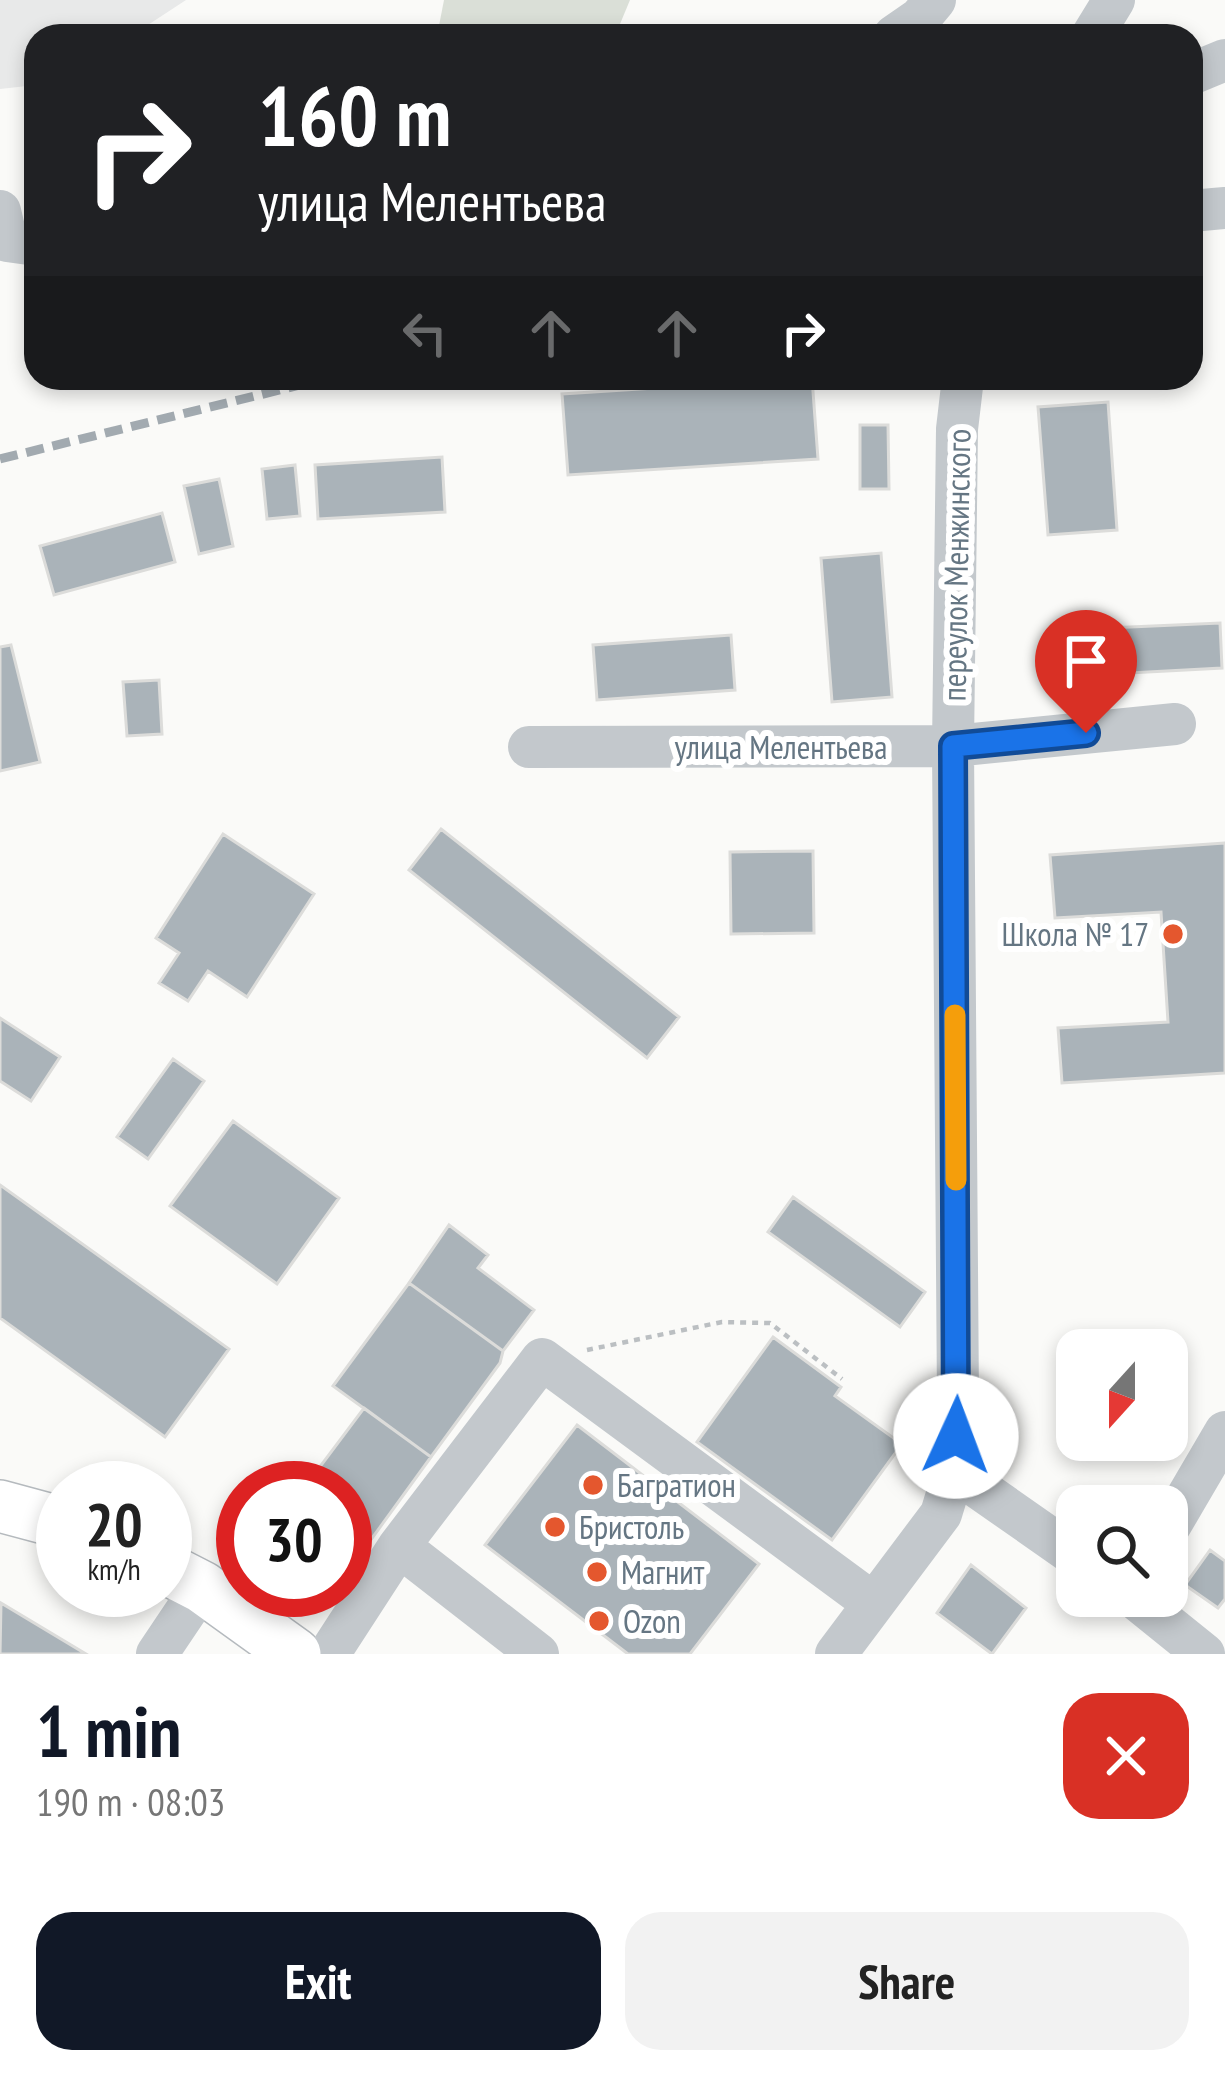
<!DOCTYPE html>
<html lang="en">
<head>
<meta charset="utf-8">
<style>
	:root { --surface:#fff; --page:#f2f2f2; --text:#222; --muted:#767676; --accent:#111827 }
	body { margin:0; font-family:"PT Sans Narrow",sans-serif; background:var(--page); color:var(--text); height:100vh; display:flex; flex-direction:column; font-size:45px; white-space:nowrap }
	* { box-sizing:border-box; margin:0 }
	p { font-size:39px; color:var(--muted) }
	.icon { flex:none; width:66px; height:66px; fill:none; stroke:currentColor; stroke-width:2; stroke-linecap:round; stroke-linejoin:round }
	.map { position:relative; height:1654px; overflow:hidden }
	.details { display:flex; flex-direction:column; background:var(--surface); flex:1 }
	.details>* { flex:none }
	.banner { position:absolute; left:24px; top:24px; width:1179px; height:366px; border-radius:36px; box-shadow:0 6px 18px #0003; background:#202124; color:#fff; overflow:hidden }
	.needle { width:78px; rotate:201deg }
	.controls { position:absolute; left:1056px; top:1329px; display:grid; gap:24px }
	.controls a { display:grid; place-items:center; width:132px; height:132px; border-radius:24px; background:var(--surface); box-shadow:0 6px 18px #0003; font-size:60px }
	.speed { position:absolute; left:36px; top:1461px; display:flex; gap:24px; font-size:60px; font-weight:700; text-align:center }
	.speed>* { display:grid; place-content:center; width:156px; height:156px; border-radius:50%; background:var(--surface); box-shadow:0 6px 18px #0003; line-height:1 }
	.speed small { font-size:30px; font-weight:400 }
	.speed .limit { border:18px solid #d22; background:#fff; color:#111 }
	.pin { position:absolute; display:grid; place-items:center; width:102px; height:102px; color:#fff; margin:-123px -51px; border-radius:50% 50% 50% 0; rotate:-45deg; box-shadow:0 0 12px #0007 }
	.pin .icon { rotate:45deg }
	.me { position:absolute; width:132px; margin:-66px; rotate:2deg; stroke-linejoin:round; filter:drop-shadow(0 0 9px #0008) }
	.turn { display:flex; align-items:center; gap:42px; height:252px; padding:0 36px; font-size:54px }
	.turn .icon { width:156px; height:156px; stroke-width:2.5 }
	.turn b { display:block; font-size:84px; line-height:102px }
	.lanes { display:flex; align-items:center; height:114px; padding:0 36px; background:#0003; justify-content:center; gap:60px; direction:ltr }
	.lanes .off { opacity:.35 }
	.round { display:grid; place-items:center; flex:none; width:126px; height:126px; border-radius:36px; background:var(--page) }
	.headline { display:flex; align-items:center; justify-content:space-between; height:204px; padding:0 36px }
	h1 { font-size:72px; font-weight:600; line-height:90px; color:var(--accent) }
	.button { display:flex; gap:24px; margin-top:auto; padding:24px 36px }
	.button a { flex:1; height:138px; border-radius:36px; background:var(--accent); color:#fff; font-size:48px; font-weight:600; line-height:138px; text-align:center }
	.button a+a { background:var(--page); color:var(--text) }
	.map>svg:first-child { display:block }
</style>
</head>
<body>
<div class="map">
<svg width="1225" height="1654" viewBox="0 0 1225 1654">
	<rect width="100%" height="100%" fill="#fafaf8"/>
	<path fill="#e8e9e9" d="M0 0H186L131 36H36V85L0 89Z"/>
	<path fill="#dadfd7" d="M444 0H630L615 36H437Z"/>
	<path fill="#aab3b9" stroke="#dcdcda" stroke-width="3" d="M812 378 818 459 568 475 562 394Z
		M1108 402 1117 530 1048 535 1038 407Z
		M860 425H888L889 489H860Z
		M442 457 445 512 318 519 315 465Z
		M295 465 300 516 267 519 262 469Z
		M219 479 233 546 199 554 184 486Z
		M162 513 175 562 54 595 40 546Z
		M881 553 892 697 832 702 821 558Z
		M1220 623 1222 668 1111 674 1108 628Z
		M731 635 735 690 597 700 593 645Z
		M11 645 40 762 0 771V647Z
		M159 680 162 734 127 736 123 682Z
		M441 829 679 1017 647 1058 409 870Z
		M223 834 314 894 247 997 208 971 188 1001 159 983 179 953 156 938Z
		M1225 843V1073L1062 1083 1058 1028 1168 1022 1161 912 1055 918 1050 855Z
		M813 851 814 933 731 934 730 852Z
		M0 1018 60 1057 31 1101 0 1081Z
		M173 1059 204 1081 148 1159 117 1137Z
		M233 1121 339 1198 277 1284 170 1206Z
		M0 1185 229 1349 165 1437 0 1318Z
		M793 1197 925 1292 900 1327 768 1232Z
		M449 1225 488 1255 478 1268 534 1310 503 1351 409 1283Z
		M409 1283 503 1351 500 1363 431 1457 333 1386Z
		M773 1337 841 1387 835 1396 902 1444 832 1540 697 1442Z
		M364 1408 431 1457 354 1563 345 1557V1488H304Z
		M577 1425 759 1564 690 1654H628L485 1545Z
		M1210 1550 1225 1561V1599L1218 1608 1185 1585Z
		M971 1565 1026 1608 992 1654 937 1613Z
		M1 1603 86 1654H0Z"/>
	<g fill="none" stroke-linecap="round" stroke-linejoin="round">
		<defs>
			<path id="major" d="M0 1506 63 1523
				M165 1568 202 1587 295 1654"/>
		</defs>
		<use href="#major" stroke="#b5babe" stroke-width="54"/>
		<path stroke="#bbbfc2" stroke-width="4.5" stroke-dasharray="6 6" stroke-linecap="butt" d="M587 1350 722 1322 770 1323 842 1379"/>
		<path stroke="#c3c8cc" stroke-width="42" d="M894 36 920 18 935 0
			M1092 36 1114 0
			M1191 74 1225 60
			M0 211 7 241 36 245
			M1191 211 1225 208
			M529 747 953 746 1175 724
			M954 1471 1077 1557
			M1167 1531 1225 1432
			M399 1546 542 1359 873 1603
			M1132 1596 1204 1654
			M157 1654 202 1587
			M329 1654 399 1546 538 1654
			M836 1654 941 1514 954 1471 958 1400 953 746 957 429 963 378"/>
		<use href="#major" stroke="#fff" stroke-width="51"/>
		<path stroke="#a2aab0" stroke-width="9" stroke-dasharray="18 9" stroke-linecap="butt" d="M0 459 328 378"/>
	</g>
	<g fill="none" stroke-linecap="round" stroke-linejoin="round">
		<defs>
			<path id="route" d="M956 1436 953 746 1086 733"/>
		</defs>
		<use href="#route" stroke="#114b97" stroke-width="30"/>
		<use href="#route" stroke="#1a73e8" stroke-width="21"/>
		<path stroke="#f59e0b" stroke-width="21" d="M955 1015 956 1180"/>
	</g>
	<g fill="#e4572e" stroke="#fff" stroke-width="4.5">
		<circle cx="1173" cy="934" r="12"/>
		<circle cx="593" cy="1485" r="12"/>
		<circle cx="555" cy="1527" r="12"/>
		<circle cx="597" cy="1572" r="12"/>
		<circle cx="599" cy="1621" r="12"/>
	</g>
	<g text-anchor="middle" stroke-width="12" stroke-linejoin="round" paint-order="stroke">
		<g font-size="33" fill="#657683" stroke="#fff">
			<text transform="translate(956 565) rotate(-89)" y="12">переулок Менжинского</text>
			<text x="781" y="759">улица Мелентьева</text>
		</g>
		<g font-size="33" fill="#657683" stroke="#fff" text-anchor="start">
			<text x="1149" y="946" text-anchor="end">Школа № 17</text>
			<text x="617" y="1497">Багратион</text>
			<text x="579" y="1539">Бристоль</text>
			<text x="621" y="1584">Магнит</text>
			<text x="623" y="1633">Ozon</text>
		</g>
	</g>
</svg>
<div class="controls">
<a><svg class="needle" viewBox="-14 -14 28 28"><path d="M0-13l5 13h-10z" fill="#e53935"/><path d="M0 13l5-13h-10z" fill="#767676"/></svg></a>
<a><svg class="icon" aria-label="search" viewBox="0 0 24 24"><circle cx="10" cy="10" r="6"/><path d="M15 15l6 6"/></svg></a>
</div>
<div class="speed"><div>20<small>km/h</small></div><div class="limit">30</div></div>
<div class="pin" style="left:1086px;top:733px;background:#d93025"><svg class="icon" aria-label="arrive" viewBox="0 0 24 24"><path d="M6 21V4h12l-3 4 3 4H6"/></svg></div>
<svg class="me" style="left:956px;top:1436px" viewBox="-20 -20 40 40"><circle r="19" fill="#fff"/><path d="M0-13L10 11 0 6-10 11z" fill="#1a73e8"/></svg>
<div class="banner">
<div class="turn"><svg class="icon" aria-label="right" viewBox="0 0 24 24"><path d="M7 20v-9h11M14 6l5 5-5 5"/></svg><div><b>160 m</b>улица Мелентьева</div></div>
<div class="lanes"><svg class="icon off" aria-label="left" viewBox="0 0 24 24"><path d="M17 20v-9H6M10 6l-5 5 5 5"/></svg><svg class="icon off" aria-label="ahead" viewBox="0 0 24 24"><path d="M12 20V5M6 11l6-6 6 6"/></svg><svg class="icon off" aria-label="ahead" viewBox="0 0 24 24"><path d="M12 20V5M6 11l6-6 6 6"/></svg><svg class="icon" aria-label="right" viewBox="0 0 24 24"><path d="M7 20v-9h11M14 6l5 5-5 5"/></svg></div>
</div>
</div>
<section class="details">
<div class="headline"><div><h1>1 min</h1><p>190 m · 08:03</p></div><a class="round" style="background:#d93025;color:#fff"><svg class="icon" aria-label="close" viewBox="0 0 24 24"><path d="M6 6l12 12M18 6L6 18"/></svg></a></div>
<div class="button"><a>Exit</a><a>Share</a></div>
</section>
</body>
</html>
